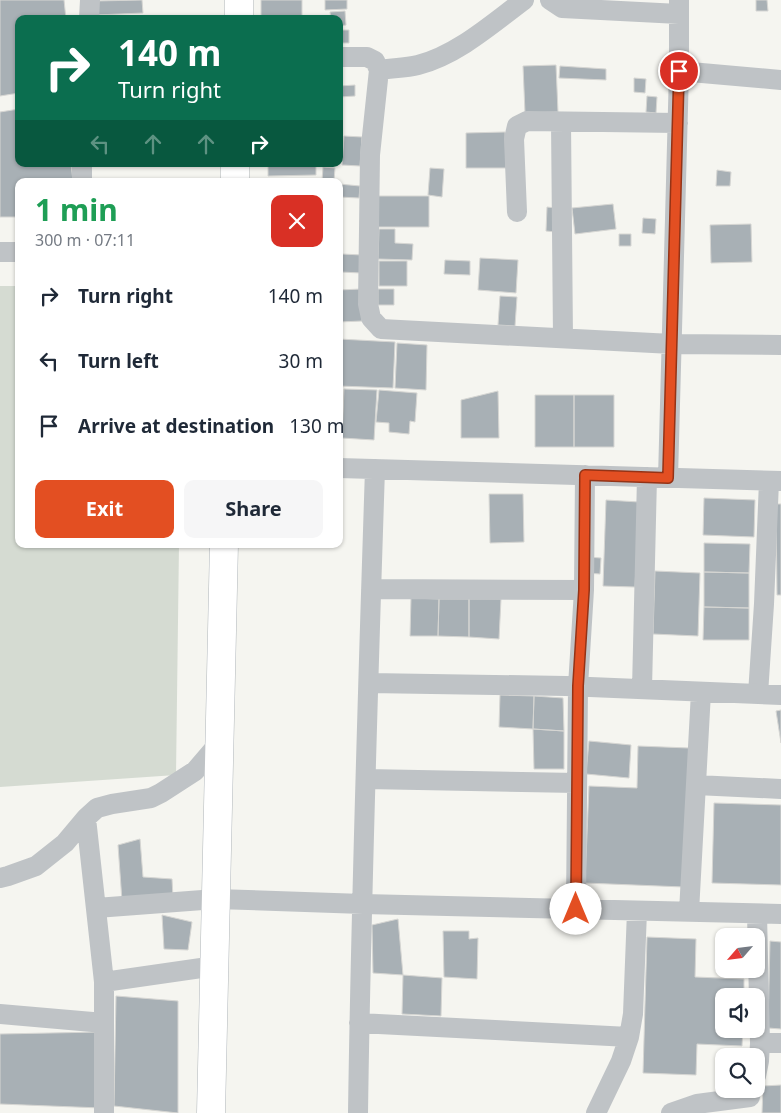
<!DOCTYPE html>
<html lang="en">
<head>
<meta charset="utf-8">
<style>
	:root { --surface:#fff; --page:#f6f6f7; --text:#1f2937; --muted:#747a83; --accent:#e34f22 }
	body { margin:0; font-family:"Noto Sans",sans-serif; background:var(--page); color:var(--text); height:100vh; display:flex; flex-direction:column; font-size:19px; white-space:nowrap }
	* { box-sizing:border-box; margin:0 }
	p { font-size:16px; color:var(--muted) }
	.icon { flex:none; width:28px; height:28px; fill:none; stroke:currentColor; stroke-width:2; stroke-linecap:round; stroke-linejoin:round }
	.map { position:relative; flex:1; overflow:hidden }
	.sheet { position:absolute; left:15px; top:178px; width:328px; height:370px; display:flex; flex-direction:column; background:var(--surface); border-radius:10px; box-shadow:0 1px 4px #0004 }
	.sheet>* { flex:none }
	.hud { position:absolute; left:15px; top:15px; width:328px; height:152px; border-radius:10px; box-shadow:0 1px 4px #0004; background:#0b6e4f; color:#fff; overflow:hidden }
	.needle { width:32px; rotate:242deg }
	.fabs { position:absolute; left:715px; top:928px; display:grid; gap:10px }
	.fabs a { display:grid; place-items:center; width:50px; height:50px; border-radius:10px; background:var(--surface); box-shadow:0 1px 4px #0004; font-size:25px }
	.pin { position:absolute; display:grid; place-items:center; width:42px; height:42px; color:#fff; margin:-21px; border:2px solid #fff; border-radius:50%; box-shadow:0 1px 5px #0007 }
	.me { position:absolute; width:55px; margin:-28px; rotate:0deg; stroke-linejoin:round; filter:drop-shadow(0 0 4px #0008) }
	.turn { display:flex; align-items:center; gap:18px; height:105px; padding:0 20px; font-size:22px }
	.turn .icon { width:65px; height:65px; stroke-width:2.5 }
	.turn b { display:block; font-size:35px; line-height:42px }
	.lanes { display:flex; align-items:center; height:48px; padding:0 20px; background:#0003; justify-content:center; gap:25px; direction:ltr }
	.lanes .off { opacity:.35 }
	.round { display:grid; place-items:center; flex:none; width:52px; height:52px; border-radius:10px; background:var(--page) }
	.head { display:flex; align-items:center; justify-content:space-between; height:85px; padding:0 20px }
	h1 { font-size:30px; font-weight:700; line-height:38px; color:#1e9e55 }
	.action { display:flex; gap:10px; margin-top:auto; padding:10px 20px }
	.action a { flex:1; height:58px; border-radius:10px; background:var(--accent); color:#fff; font-size:20px; font-weight:700; line-height:58px; text-align:center }
	.action a+a { background:var(--page); color:var(--text) }
	ul { padding:0; list-style:none }
	li { display:flex; align-items:center; gap:15px; height:65px; padding:0 20px }
	li div { flex:1 }
	li b { display:block; font-size:19px }
	li em { font-style:normal }
	.map>svg:first-child { display:block }
</style>
</head>
<body>
<div class="map">
<svg width="781" height="1113" viewBox="0 0 781 1113">
	<rect width="100%" height="100%" fill="#f5f5f0"/>
	<path fill="#d5dbd2" d="M0 286H19V544H179L176 775 0 787Z"/>
	<path fill="#a8b0b5" stroke="#d6d6d3" d="M0 0H64L66 19H19V93L0 96Z
		M142 0 143 13 95 15V1Z
		M261 0H302V19H261Z
		M325 0H347V9L325 10Z
		M756 0H767L768 11H756Z
		M345 11 346 25 339 26V19H331L330 12Z
		M339 30H349V43H339Z
		M556 65 558 112 525 113 523 66Z
		M560 66 606 69V80L559 78Z
		M634 78 646 79 645 93 634 92Z
		M355 85V96L339 97V86Z
		M647 96 657 97 656 113 646 112Z
		M19 109V164H71L73 181H19V217H0V112Z
		M505 132 506 168H466V133Z
		M344 136 362 137 360 166 342 165Z
		M268 164H316V175L268 176Z
		M323 167 335 168 334 181H322Z
		M430 168 444 169 442 197 428 195Z
		M717 170 731 172 730 186H716Z
		M339 184 360 186 359 198 339 197Z
		M375 196H429V227H375Z
		M613 204 616 229 575 234 572 208Z
		M547 207 556 208V232L546 231Z
		M643 218 656 219 655 234 642 233Z
		M751 224 752 262 711 263 710 225Z
		M379 229H395V243L413 244 412 260 378 259Z
		M619 234H631V246H619Z
		M342 254 362 255 361 273 341 272Z
		M480 258 518 260 516 293 478 290Z
		M445 260 470 261V275L444 274Z
		M379 261H407V286H379Z
		M361 289 362 321 339 322V290Z
		M378 289H394V305H378Z
		M500 296 517 297 515 326 498 325Z
		M339 339 395 342 393 388 339 386Z
		M397 343 427 345 426 390 395 388Z
		M344 389 377 390 374 440 342 438Z
		M379 390 417 393 415 422 410 421 409 434 389 432V423L376 422Z
		M498 391 499 438H461V400Z
		M535 395H574V447H535Z
		M574 395H614V447H574Z
		M489 494H523L524 542 490 543Z
		M704 498 755 500 754 537 703 535Z
		M606 500 639 502 635 587 603 586Z
		M776 504H781V595H777Z
		M704 543 750 544 749 573 704 572Z
		M588 557 601 558 600 574 587 573Z
		M655 571 700 573 698 636 653 634Z
		M704 572 749 573V608L704 607Z
		M411 598 439 599 438 636H410Z
		M439 599H469V637L438 636Z
		M469 599H501L499 639 469 637Z
		M704 607 749 608V640H703Z
		M500 695 534 696 533 729 499 727Z
		M534 696 563 698 564 731 533 729Z
		M781 710V743L776 711Z
		M533 729 564 731V769H534Z
		M589 741 631 745 629 778 586 774Z
		M638 746 689 748 684 887 585 883 589 786 637 788Z
		M714 803 781 805V885L712 883Z
		M140 839 143 877 172 879 173 898 122 901 118 845Z
		M162 915 192 922 188 950 164 949Z
		M398 919 403 975 373 973 372 925Z
		M443 931H469V939L478 938 477 979 444 977Z
		M647 937 696 939 695 977 744 979V996H724V1029H743L742 1046 697 1044 696 1075 643 1073Z
		M770 941 781 942V1029L768 1028Z
		M403 975 442 978 441 1016 402 1014Z
		M116 996 178 1001V1113L114 1106Z
		M100 1032 101 1108 0 1104V1034Z
		M781 1085V1113H762L763 1086Z"/>
	<g fill="none" stroke-linecap="round" stroke-linejoin="round">
		<defs>
			<path id="secondary" d="M239 19V0
				M235 181V164
				M211 1113 224 544"/>
		</defs>
		<use href="#secondary" stroke="#b1b7bb" stroke-width="29"/>
		<path stroke="#bfc3c6" stroke-width="20" d="M550 0 562 8 679 14
			M89 19 90 0
			M339 57H367L375 61 379 70 370 155 368 304 371 318 381 329 672 344 781 345
			M379 70C392 68 406 68 418 65 457 55 492 24 524 0
			M679 71 781 80
			M561 122 563 338
			M82 181V164
			M517 212 514 139 517 126 527 121 678 123
			M0 252H19
			M339 468 781 481
			M668 478 679 71V0
			M371 589 584 590
			M369 683 566 686 781 695
			M642 689 647 477
			M758 694 764 604 769 481
			M366 779 577 783
			M696 785 781 789
			M86 818 104 982V1113
			M0 878 8 876 36 866 65 843 86 818 97 808 112 804 151 798 161 793 195 771 219 743
			M96 908 216 899 363 904 781 914
			M576 909 578 686 584 590 585 475
			M689 912 701 692
			M104 982 215 966
			M0 1014 104 1023
			M359 1023 629 1037
			M760 1043H781
			M756 1076 759 1061 760 1043 757 914
			M358 1113C361 898 368 683 375 469
			M596 1113 621 1061 629 1037 633 1014 637 911
			M671 1113 697 1104 750 1097"/>
		<use href="#secondary" stroke="#fff" stroke-width="28"/>
	</g>
	<g fill="none" stroke-linecap="round" stroke-linejoin="round">
		<defs>
			<path id="route" d="M576 909 578 686 584 590 585 475 668 478 679 71"/>
		</defs>
		<use href="#route" stroke="#943316" stroke-width="12"/>
		<use href="#route" stroke="#e34f22" stroke-width="9"/>
	</g>
</svg>
<div class="fabs">
<a><svg class="needle" viewBox="-14 -14 28 28"><path d="M0-13l5 13h-10z" fill="#e53935"/><path d="M0 13l5-13h-10z" fill="#747a83"/></svg></a>
<a><svg class="icon" aria-label="sound" viewBox="0 0 24 24"><path d="M4 9h4l5-4v14l-5-4H4zM17 9q2 3 0 6"/></svg></a>
<a><svg class="icon" aria-label="search" viewBox="0 0 24 24"><circle cx="10" cy="10" r="6"/><path d="M15 15l6 6"/></svg></a>
</div>
<div class="pin" style="left:679px;top:71px;background:#d93025"><svg class="icon" aria-label="arrive" viewBox="0 0 24 24"><path d="M6 21V4h12l-3 4 3 4H6"/></svg></div>
<svg class="me" style="left:576px;top:909px" viewBox="-20 -20 40 40"><circle r="19" fill="#fff"/><path d="M0-13L10 11 0 6-10 11z" fill="#e34f22"/></svg>
<div class="hud">
<div class="turn"><svg class="icon" aria-label="right" viewBox="0 0 24 24"><path d="M7 20v-9h11M14 6l5 5-5 5"/></svg><div><b>140 m</b>Turn right</div></div>
<div class="lanes"><svg class="icon off" aria-label="left" viewBox="0 0 24 24"><path d="M17 20v-9H6M10 6l-5 5 5 5"/></svg><svg class="icon off" aria-label="ahead" viewBox="0 0 24 24"><path d="M12 20V5M6 11l6-6 6 6"/></svg><svg class="icon off" aria-label="ahead" viewBox="0 0 24 24"><path d="M12 20V5M6 11l6-6 6 6"/></svg><svg class="icon" aria-label="right" viewBox="0 0 24 24"><path d="M7 20v-9h11M14 6l5 5-5 5"/></svg></div>
</div>
<section class="sheet">
<div class="head"><div><h1>1 min</h1><p>300 m · 07:11</p></div><a class="round" style="background:#d93025;color:#fff"><svg class="icon" aria-label="close" viewBox="0 0 24 24"><path d="M6 6l12 12M18 6L6 18"/></svg></a></div>
<ul>
<li><svg class="icon" aria-label="right" viewBox="0 0 24 24"><path d="M7 20v-9h11M14 6l5 5-5 5"/></svg><div><b>Turn right</b></div><em>140 m</em></li>
<li><svg class="icon" aria-label="left" viewBox="0 0 24 24"><path d="M17 20v-9H6M10 6l-5 5 5 5"/></svg><div><b>Turn left</b></div><em>30 m</em></li>
<li><svg class="icon" aria-label="arrive" viewBox="0 0 24 24"><path d="M6 21V4h12l-3 4 3 4H6"/></svg><div><b>Arrive at destination</b></div><em>130 m</em></li>
</ul>
<div class="action"><a>Exit</a><a>Share</a></div>
</section>
</div>
</body>
</html>
